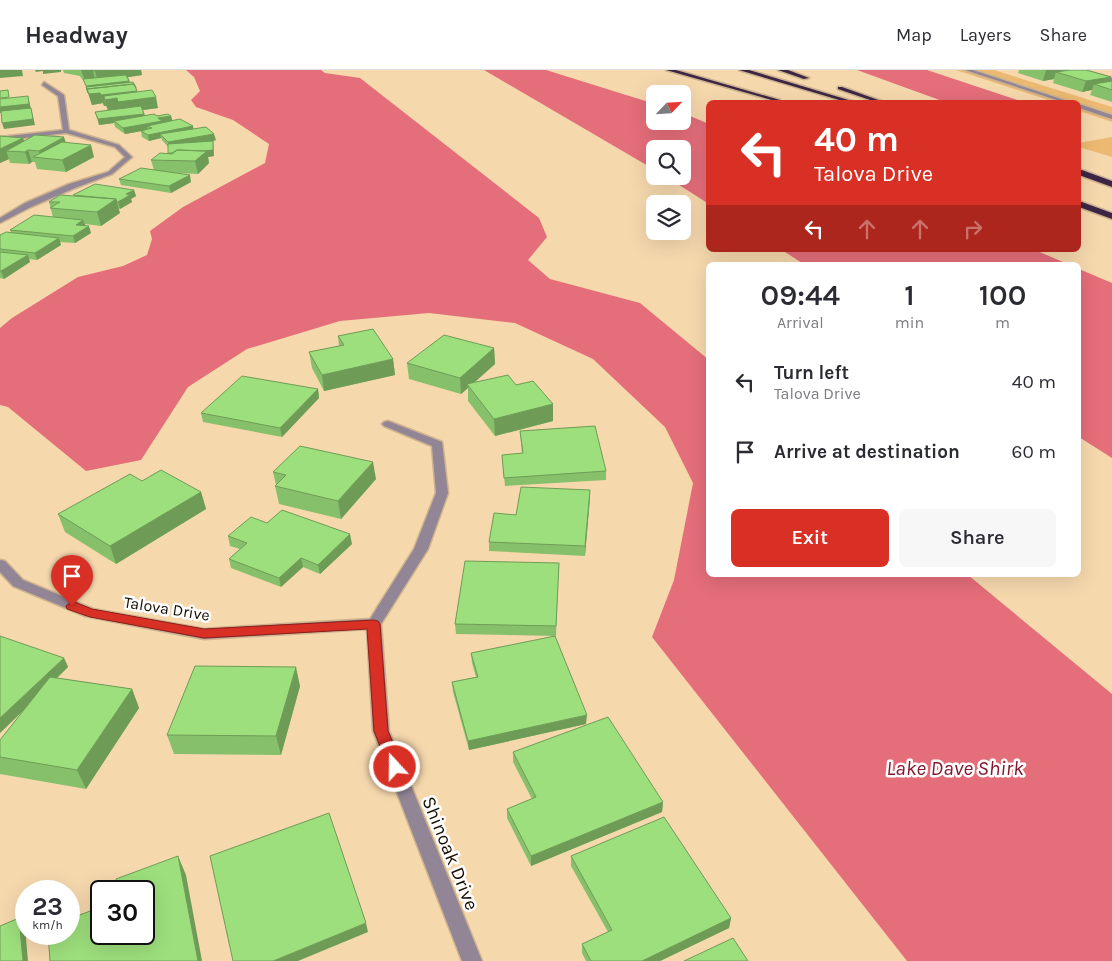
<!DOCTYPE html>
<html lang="en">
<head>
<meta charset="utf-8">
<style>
	:root { --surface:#fff; --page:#f7f7f7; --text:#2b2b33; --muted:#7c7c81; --line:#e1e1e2; --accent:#d93025 }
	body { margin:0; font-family:Karla,sans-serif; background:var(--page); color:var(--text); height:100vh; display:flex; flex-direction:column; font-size:19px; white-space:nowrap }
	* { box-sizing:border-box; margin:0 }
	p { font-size:16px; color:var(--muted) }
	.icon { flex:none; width:28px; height:28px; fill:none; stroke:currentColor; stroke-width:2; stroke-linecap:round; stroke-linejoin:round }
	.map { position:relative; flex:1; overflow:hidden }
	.sheet { position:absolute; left:706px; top:192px; width:375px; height:315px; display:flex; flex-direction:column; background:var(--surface); border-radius:8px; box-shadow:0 5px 20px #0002 }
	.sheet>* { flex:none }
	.hud { position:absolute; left:706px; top:30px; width:375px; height:152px; border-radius:8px; box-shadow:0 5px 20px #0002; background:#d93025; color:#fff; overflow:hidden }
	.needle { width:32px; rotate:65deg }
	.controls { position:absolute; left:646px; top:15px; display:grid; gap:10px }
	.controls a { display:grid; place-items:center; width:45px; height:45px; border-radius:8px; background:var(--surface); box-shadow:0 5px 20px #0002; font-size:25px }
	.speed { position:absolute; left:15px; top:810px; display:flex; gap:10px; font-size:25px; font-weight:700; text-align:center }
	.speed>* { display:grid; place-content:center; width:65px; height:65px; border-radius:50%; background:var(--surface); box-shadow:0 5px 20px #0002; line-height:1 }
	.speed small { font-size:12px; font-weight:400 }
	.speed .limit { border:2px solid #111; border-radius:8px; background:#fff; color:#111 }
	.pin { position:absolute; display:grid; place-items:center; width:42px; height:42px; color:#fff; margin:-51px -21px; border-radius:50% 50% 50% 0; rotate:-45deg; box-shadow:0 0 5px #0007 }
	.pin .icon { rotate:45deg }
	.me { position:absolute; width:55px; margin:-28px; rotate:339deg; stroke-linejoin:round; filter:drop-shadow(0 0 4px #0008) }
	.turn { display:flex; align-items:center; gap:18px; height:105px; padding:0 25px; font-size:22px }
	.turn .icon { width:65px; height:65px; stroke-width:2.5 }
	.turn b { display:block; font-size:35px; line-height:42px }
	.lanes { display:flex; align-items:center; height:48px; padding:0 25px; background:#0003; justify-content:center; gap:25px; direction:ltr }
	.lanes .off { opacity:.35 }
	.eta { display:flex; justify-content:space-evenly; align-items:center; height:85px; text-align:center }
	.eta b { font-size:30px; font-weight:600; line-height:35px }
	.action { display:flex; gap:10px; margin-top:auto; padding:10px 25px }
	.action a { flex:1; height:58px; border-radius:8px; background:var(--accent); color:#fff; font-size:20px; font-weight:600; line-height:58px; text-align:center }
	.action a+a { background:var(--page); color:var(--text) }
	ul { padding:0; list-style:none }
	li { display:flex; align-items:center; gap:15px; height:70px; padding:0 25px }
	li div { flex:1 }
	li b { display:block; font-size:19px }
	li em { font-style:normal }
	header { display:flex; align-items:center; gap:30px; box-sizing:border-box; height:70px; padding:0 25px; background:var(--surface); border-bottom:1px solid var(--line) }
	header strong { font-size:24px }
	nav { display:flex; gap:28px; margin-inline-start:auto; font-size:18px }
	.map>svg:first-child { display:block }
</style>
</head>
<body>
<header>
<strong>Headway</strong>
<nav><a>Map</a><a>Layers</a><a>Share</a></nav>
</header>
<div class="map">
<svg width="1112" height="891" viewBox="0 0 1112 891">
	<rect width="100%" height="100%" fill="#f6d8ad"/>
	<path fill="#ebb971" d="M956 0H994L1112 37V52L1079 41V32H1054Z
		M1112 67V87L1079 77V73Z"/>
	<path fill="#e46e7a" d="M186 0H321L325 3 360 8 539 148 547 167 528 190 550 209 640 233 709 290V505H968L1112 624V891H907L652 567 674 510 693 413 665 357 593 289 515 253 429 243 340 251 247 279 188 317 141 390 86 401 8 337 0 335V258L12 248 78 207 123 196 147 185 152 169 150 161 183 137 265 93 269 74 233 50 196 37 191 30 200 21 194 7Z
		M484 0H546L655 34V51H682L683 43 709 54V134L665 106H682V79H655V100Z
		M857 0H927L1023 32H945Z
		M782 180H1035L1070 195H805Z
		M1079 199 1112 213V388L1079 367Z"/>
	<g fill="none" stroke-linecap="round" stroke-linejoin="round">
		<defs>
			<path id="service" d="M965 0H973L1070 32H1063Z
				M1079 34 1112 45V49L1079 38Z"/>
			<path id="minor" d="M1074 0H1083L1112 8V12Z
				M44 12 64 25 69 60 119 75 132 87 112 104 75 118 31 137 0 153V148L25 133 69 114 108 102 125 87 115 77 66 63 0 71V67L63 60 58 26 42 15Z
				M388 351 442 372 448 423 428 479 381 554 389 661 482 891H462L373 661 367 559 204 569 85 546 13 516 0 502V490L5 491 23 510 93 539 204 559 370 549 414 479 436 423 432 376 384 356 382 354 384 352Z"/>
			<path id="motorway" d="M666 0H676L780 30 775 31Z
				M739 0H749L855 32H846Z
				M778 0H788L809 8 804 9Z
				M838 17H842L884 32H876L838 19Z
				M1079 99 1112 111V117L1079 105Z
				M1079 131 1112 143V149L1079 137Z"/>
		</defs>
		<use href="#service" stroke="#ceb38e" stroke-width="3"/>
		<use href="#minor" stroke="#ceb38e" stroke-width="3"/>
		<use href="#motorway" stroke="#ceb38e" stroke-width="3"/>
		<use href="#service" fill="#918596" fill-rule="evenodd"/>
		<use href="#minor" fill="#918596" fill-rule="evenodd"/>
		<use href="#motorway" fill="#3d2546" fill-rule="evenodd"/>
	</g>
	<path fill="#87c06b" d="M63 0H141L142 5 128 7 130 12 138 22 158 38 143 40 145 45 171 46 172 51 193 56V59L216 70 213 71 214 86 208 87 209 93 198 104 175 103 191 112 171 123 121 115 119 109 154 100 151 90 168 83V77L162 70 161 68 149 71 142 67 141 61 125 64 115 57 114 53 99 55 95 42 108 40 106 36H104L103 33 92 35 84 10 81 8 80 6 64 3Z
		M1019 0H1086L1110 12 1112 11V32L1090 25 1092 20 1082 22 1053 13 1054 9 1043 11 1018 3Z
		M0 66 23 68 24 71 66 73 94 87 66 102 37 99 35 92H32L29 94 10 93 9 89 0 93Z
		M134 120 136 126 131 129 132 132 120 139 118 138 120 143 101 156 85 154 91 163 75 173 60 172 61 175 37 190 29 189 30 192 4 209 0 208V165L11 162 10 160 53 147 49 132 73 126Z
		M338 266 393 289 395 305 324 321 312 298 309 282 339 276Z
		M494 278 495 294 474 313 516 315 553 334V351L495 366 468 331V318L461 324 409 309 407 293Z
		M318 319 319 328 282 367 203 352 201 343Z
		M520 361 606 401V410L505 416 502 385 522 384Z
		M273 402 376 409 341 449 279 434 275 416 276 415Z
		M590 420 585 486 489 481V472L516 445Z
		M201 422 206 439 116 494 65 462 58 444Z
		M267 453 352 474 320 504 303 497 281 517 231 498 229 489 240 479 230 476 228 466Z
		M559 493 556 566 456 564 455 554Z
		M471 583 586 654 469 680 453 622 452 612 476 607 472 593Z
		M64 588 68 597 57 608 132 619 139 638 86 719 0 704V670L23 641 0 663Z
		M300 616 281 685 174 684 167 665Z
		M513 682 663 732 662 742 531 796 507 748V739L532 729 513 692Z
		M571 786 731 848 729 858 660 891H586L582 883V874L608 862 571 796Z"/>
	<path fill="#6e9c57" d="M0 0H22L23 6 0 8Z
		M35 0H61V2L43 4V1L36 2Z
		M81 0H93L95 10 85 11Z
		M105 0H141L142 5 98 12 95 1Z
		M1046 0H1072L1056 2 1054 9 1043 11Z
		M1111 7 1108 18 1094 14 1092 20 1082 22 1086 11Z
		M129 11 131 16 87 21 86 16Z
		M136 18 139 29 156 27 158 38 121 43 117 28 120 39 108 41 104 27 106 36H104L100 23 103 33 92 35 88 23Z
		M28 26 31 39 0 43V37Z
		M31 38 35 55 4 59 2 53Z
		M144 44 146 50 114 51V53L99 55 98 49Z
		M171 46 173 52 147 56 148 60 125 64 123 58 158 48Z
		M193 56 194 62 160 64 161 68 149 71 148 65Z
		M214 64 216 70 213 71 214 86 208 87 209 93 198 104 195 91 169 78 168 72Z
		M64 67 68 79 41 88 39 81Z
		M23 68 27 80 6 81 9 89 0 93V79Z
		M91 75 94 87 66 102 62 90Z
		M28 80 32 92 29 94 25 82Z
		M190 105 191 112 171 123 169 116Z
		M134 120 136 126 131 129 132 132 120 139 118 132 126 124Z
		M116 129 120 143 101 156 97 142Z
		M83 150 86 157 76 155Z
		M89 156 91 163 75 173 73 166Z
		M59 168 61 175 37 190 35 183Z
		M28 185 30 192 4 209 1 201Z
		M494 278 495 294 469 317 467 314 468 318 461 324 460 308Z
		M393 289 395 305 324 321 322 305Z
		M318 319 319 328 282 367 280 358Z
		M553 334V351L495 366 494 349Z
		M373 392 376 409 341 449 338 431Z
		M590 420V429L585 486V476Z
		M201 422 206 439 116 494 110 476Z
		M350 464 352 474 320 504 318 495Z
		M301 488 303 497 281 517 279 508Z
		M64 588 68 597 0 663V648Z
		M296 597 300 616 281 685 276 666Z
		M132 619 139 638 86 719 77 700Z
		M587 645 586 654 469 680 468 671Z
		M663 732 662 742 531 796V786Z
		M178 786 186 805 202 891H198Z
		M19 848 25 857 28 891H23Z
		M731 848 729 858 660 891H642Z
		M366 853 368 862 298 891H273Z"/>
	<path fill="#9ddf7c" stroke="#6e9c57" d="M93 0H105L95 1Z
		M1070 0H1086L1111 7 1086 11 1056 2Z
		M126 5 129 11 86 16 83 9Z
		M1112 11V20L1094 14Z
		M133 12 136 18 134 14 87 19 88 23 86 17Z
		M134 14 137 21 101 25 100 23 89 24 87 19Z
		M8 20 9 27 0 28V21Z
		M152 20 156 27 118 32 117 28 105 30 104 26Z
		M28 26 29 34 0 37V29Z
		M141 36 144 44 98 49 95 42Z
		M31 38 33 49 2 53 1 41Z
		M154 44 157 46 168 44 171 46 158 48 162 51 123 58 114 51Z
		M180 49 193 56 148 65 141 61 152 58 147 56Z
		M206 57 214 64 168 72 160 64Z
		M35 65 64 67 39 81 28 80 25 82 6 81Z
		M0 66 23 68 0 79Z
		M213 71V80L204 81 177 80 172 83H168V74Z
		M62 72 91 75 62 90 33 87Z
		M177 80 207 81 195 91 151 90 160 83 172 84Z
		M141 98 190 105 169 116 119 109Z
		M95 114 134 120 126 124 130 125 118 132H117L116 129 73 125Z
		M60 125 116 129 97 142 50 138 60 132H49Z
		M34 145 83 150 76 155 89 156 73 166 10 160Z
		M6 162 59 168 35 183 0 179V165Z
		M0 182 28 185 1 201H0Z
		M373 259 393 289 322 305 309 282 344 275 338 266Z
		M444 265 494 278 460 308 407 293Z
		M508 305 516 315 533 311 553 334 494 349 467 314Z
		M242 306 318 319 280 358 201 343Z
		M595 356 606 401 504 408 502 385 523 383 520 361Z
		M300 376 373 392 338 431 275 416 286 405 273 402Z
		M161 400 201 422 110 476 58 444 130 404 142 411Z
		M521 417 590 420 585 476 489 472 494 443 516 445Z
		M282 440 350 464 318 495 301 488 279 508 229 489 247 473 228 466 251 447 267 453Z
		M465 491 559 493 556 556 455 554Z
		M0 566 64 588 0 648Z
		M555 566 587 645 468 671 452 612 478 607 471 583Z
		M195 596 296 597 276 666 167 665Z
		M50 607 132 619 77 700 0 687V670Z
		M608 647 663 732 531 786 507 739 536 727 513 682Z
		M329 743 366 853 273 891H233L210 786Z
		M664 747 731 848 642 891H591L582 874 612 860 571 786Z
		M178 786 198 891H50L48 864H69V849L101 837V864H144V821H118L116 809Z
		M19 848 23 891H0V856Z
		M733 868 748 891H684Z"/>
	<path fill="#d93025" stroke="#8d1f18" d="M72 531 92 539 204 559 374 550 378 551 380 554 388 661 403 697 400 701 395 703 390 701 374 661 367 559 204 568 90 547 67 539 66 536Z"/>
	<g text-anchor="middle" stroke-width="5" stroke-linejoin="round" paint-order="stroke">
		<g font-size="16" fill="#170d01" stroke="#fefefe">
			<text transform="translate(167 538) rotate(9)" y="6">Talova Drive</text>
		</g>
		<g font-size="19" fill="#170d01" stroke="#fefefe">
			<text transform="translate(451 783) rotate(68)" y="7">Shinoak Drive</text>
		</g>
		<g font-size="21" font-style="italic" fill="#84192e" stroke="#fefefe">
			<text x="955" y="705">Lake Dave Shirk</text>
		</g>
	</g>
</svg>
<div class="controls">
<a><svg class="needle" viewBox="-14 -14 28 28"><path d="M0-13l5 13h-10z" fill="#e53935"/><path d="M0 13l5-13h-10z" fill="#7c7c81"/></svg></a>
<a><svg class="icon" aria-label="search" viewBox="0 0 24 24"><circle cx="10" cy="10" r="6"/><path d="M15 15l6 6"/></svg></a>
<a><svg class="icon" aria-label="layers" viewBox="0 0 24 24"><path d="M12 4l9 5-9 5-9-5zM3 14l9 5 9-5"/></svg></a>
</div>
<div class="speed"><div>23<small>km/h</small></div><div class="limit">30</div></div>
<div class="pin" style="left:72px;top:536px;background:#d93025"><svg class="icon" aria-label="arrive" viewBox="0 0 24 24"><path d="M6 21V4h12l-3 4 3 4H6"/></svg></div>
<svg class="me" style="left:395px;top:697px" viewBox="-20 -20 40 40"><circle r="17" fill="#d93025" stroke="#fff" stroke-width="3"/><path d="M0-11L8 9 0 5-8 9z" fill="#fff"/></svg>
<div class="hud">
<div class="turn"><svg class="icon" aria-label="left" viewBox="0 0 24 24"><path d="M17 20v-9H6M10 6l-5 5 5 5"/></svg><div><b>40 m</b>Talova Drive</div></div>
<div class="lanes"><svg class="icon" aria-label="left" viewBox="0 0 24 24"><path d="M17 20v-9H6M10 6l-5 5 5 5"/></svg><svg class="icon off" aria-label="ahead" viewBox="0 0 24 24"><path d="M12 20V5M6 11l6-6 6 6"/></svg><svg class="icon off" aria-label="ahead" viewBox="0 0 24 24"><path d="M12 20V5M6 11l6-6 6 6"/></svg><svg class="icon off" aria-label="right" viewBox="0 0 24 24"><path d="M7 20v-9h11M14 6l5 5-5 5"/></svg></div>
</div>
<section class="sheet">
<div class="eta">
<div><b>09:44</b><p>Arrival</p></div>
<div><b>1</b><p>min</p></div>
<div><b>100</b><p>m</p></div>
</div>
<ul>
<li><svg class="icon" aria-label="left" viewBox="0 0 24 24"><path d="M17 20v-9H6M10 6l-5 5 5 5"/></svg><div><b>Turn left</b><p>Talova Drive</p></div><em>40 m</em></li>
<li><svg class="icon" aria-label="arrive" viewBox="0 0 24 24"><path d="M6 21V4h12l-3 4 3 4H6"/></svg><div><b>Arrive at destination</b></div><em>60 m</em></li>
</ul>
<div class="action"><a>Exit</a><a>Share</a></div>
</section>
</div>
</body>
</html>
